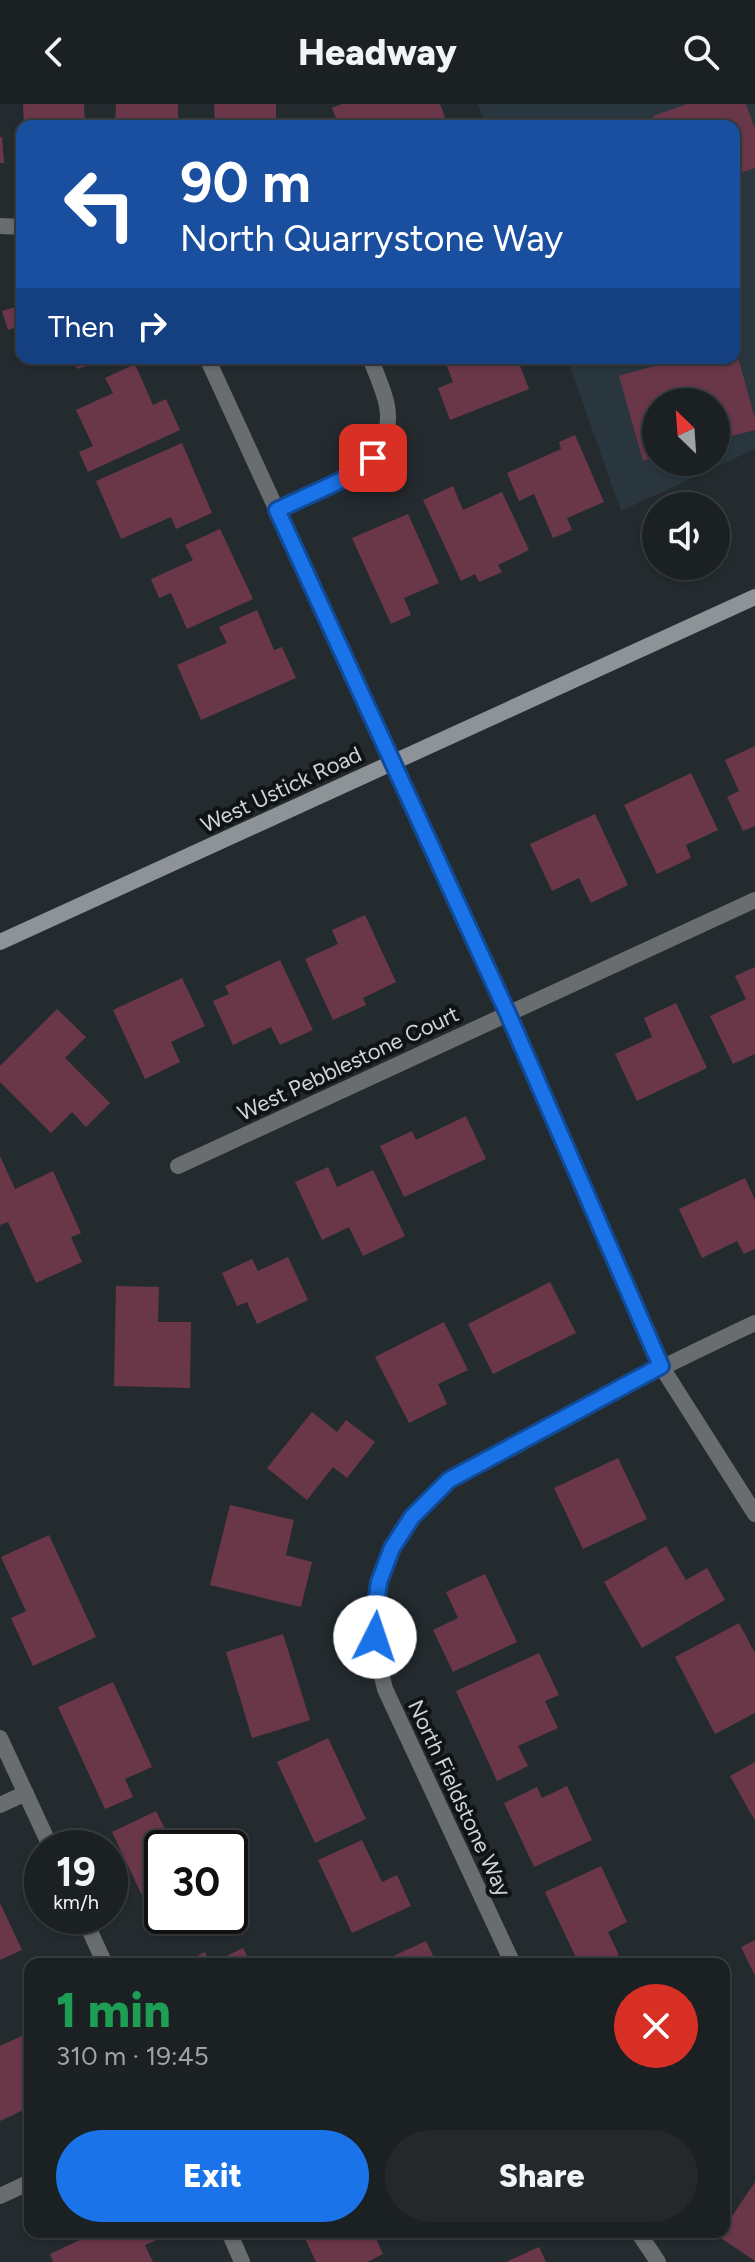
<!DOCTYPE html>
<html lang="en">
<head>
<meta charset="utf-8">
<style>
	:root { --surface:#1b2023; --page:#24282b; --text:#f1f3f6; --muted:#a0a3a6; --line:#393e41; --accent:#1a73e8 }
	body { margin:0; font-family:Figtree,sans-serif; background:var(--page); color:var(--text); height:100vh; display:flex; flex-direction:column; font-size:30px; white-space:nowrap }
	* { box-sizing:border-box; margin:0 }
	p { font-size:26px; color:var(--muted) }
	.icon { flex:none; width:44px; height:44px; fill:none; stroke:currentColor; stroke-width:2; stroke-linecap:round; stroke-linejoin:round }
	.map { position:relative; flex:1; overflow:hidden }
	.drawer { position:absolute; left:24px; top:1854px; width:706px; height:280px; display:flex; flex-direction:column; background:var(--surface); border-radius:16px; box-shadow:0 2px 6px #0004,0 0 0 2px var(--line) }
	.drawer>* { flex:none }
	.guide { position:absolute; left:16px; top:16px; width:724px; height:244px; border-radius:16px; box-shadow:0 2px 6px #0004,0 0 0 2px var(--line); background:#1a4fa0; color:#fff; overflow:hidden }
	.needle { width:52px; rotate:335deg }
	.fabs { position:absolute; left:642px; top:284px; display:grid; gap:16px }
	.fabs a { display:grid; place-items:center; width:88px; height:88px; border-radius:50%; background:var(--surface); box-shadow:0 2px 6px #0004,0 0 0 2px var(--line); font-size:40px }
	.speed { position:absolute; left:24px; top:1726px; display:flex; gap:16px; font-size:40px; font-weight:700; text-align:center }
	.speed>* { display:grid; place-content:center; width:104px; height:104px; border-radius:50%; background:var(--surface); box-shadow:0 2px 6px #0004,0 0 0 2px var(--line); line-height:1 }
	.speed small { font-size:20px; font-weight:400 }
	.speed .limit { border:4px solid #111; border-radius:12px; background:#fff; color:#111 }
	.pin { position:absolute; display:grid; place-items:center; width:68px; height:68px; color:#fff; margin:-34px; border-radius:16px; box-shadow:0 4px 12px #0006 }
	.me { position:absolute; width:88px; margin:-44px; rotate:4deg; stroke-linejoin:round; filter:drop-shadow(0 0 6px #0008) }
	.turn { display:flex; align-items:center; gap:28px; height:168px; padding:0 32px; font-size:36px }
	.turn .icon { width:104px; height:104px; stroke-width:2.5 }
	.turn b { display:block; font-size:56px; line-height:68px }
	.then { display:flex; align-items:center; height:76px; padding:0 32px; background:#0003; gap:16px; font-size:30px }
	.round { display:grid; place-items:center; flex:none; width:84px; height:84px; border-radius:42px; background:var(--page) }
	.summary { display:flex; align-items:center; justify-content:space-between; height:136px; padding:0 32px }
	h1 { font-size:48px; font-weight:800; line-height:60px; color:#1e9e55 }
	.primary-button { display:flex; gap:16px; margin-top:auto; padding:16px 32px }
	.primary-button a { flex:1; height:92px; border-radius:48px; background:var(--accent); color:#fff; font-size:32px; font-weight:800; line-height:92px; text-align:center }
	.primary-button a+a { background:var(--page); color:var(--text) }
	header { display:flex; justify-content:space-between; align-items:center; height:104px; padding:0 32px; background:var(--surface); font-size:36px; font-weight:800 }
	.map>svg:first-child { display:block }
</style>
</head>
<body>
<header><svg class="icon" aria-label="back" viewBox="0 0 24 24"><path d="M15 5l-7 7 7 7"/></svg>Headway<svg class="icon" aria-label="search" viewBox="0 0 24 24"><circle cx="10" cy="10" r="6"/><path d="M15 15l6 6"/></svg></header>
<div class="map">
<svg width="755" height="2158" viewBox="0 0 755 2158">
	<rect width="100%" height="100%" fill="#242b2f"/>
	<path fill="#29363e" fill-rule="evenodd" d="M478 0H755V345L621 407 567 254H734V22H486ZM656 298H716V358H656Z"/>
	<path fill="#6a3749" d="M23 0H84L85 22H24Z
		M116 0H178V22H115Z
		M214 0H276V22H215Z
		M342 0H440L448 22H339L332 4Z
		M687 0H746L755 25V64L734 71V22H657L653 12Z
		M0 33H2L4 59H0Z
		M22 201V221L8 226 2 207Z
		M735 242 755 315V326L716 336V298H656V353L643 357 619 272 683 254H734Z
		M74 254H108V255L77 265Z
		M444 254H517L529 285 450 316 438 284 453 278Z
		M135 260 153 301 166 295 180 326 88 368 79 348 93 342 76 306 113 289 105 274Z
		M575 331 604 398 567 414 572 426 553 434 534 390 519 397 507 369 561 345 559 338Z
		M182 339 212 409 176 425 171 413 121 435 96 377Z
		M453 382 463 406 502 388 529 446 498 461 502 468 479 478 475 470 461 477 423 396Z
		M408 410 439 479 404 494 411 511 391 520 352 434Z
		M220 425 253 495 187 525 171 489 159 494 151 475 193 456 185 441Z
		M257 506 274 546 282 543 296 574 201 616 177 561 227 539 219 523Z
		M755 642V722L743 727 727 693 739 687 725 656Z
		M691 669 718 726 686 741 691 754 657 770 624 701Z
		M595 710 628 781 591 799 579 774 552 787 530 740Z
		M365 811 396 878 363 894 366 901 333 916 305 855 338 840 332 826Z
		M280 856 313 926 280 941 271 923 233 941 213 897 229 890 225 882Z
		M755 863V950L733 960 710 912 746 895 735 872Z
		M182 874 205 922 171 938 180 958 145 975 113 906Z
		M676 899 707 964 637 997 615 950 652 933 644 914Z
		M57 905 86 933 65 954 110 999 86 1023 72 1008 51 1029 0 978V962Z
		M466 1012 486 1055 404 1093 380 1042 412 1027 416 1036Z
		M0 1052 15 1085 53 1067 81 1129 71 1133 82 1158 36 1179 8 1118 0 1121Z
		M328 1063 337 1083 373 1066 405 1132 363 1152 349 1123 322 1136 295 1078Z
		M745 1074 755 1096V1145L744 1150 737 1137 702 1154 679 1105Z
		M288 1153 308 1196 257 1220 247 1198 237 1202 222 1169 252 1155 258 1167Z
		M550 1178 576 1229 493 1270 468 1220Z
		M116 1182 159 1183 158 1218H191L190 1284 114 1282Z
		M444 1218 468 1266 438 1280 447 1300 409 1319 375 1253Z
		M312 1308 337 1328 346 1316 375 1338 347 1374 333 1363 307 1396 267 1364Z
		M618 1354 647 1415 583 1445 554 1384Z
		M230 1401 294 1416 286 1451 312 1458 301 1503 210 1481Z
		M49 1431 96 1533 33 1562 11 1514 26 1507 1 1453Z
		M666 1442 686 1476 707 1464 725 1496 642 1544 604 1478Z
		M485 1470 517 1538 453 1568 433 1526 458 1514 446 1488Z
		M739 1519 755 1549V1609L715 1630 675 1553Z
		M283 1530 310 1616 252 1634 226 1548Z
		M539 1549 559 1591 545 1597 558 1624 518 1642 528 1662 497 1677 456 1587Z
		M113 1578 152 1663 125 1675 133 1693 105 1705 58 1603Z
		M328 1634 366 1715 315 1739 277 1658Z
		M755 1658V1717L730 1672Z
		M567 1682 592 1736 534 1763 504 1699 537 1683 542 1694Z
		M156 1707 174 1744H162V1812H186L158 1825 112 1728Z
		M362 1736 382 1778 397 1771 411 1802 352 1829 318 1756Z
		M601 1762 627 1818 608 1828 619 1851 598 1860H579L545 1788Z
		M0 1799 22 1846 0 1856Z
		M755 1836V1872L741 1843Z
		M426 1837 437 1860H376Z
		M243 1844 251 1860H181L205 1848 210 1860Z
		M30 1928V1985L27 1986 30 2003 0 2017V1942Z
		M755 2078V2157L718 2132 724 2128V2124Z
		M97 2128H158L161 2134 145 2141 153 2158H53L50 2150Z
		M302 2128H373L383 2150 367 2158H316Z
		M539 2143 546 2158H506Z"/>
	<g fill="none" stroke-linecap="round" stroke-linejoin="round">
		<path stroke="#6a6d70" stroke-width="16" d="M0 122 22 123
			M207 254 508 910 661 1262 755 1410
			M277 406C320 386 398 365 387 302 384 286 376 269 370 254
			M178 1062 755 796
			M0 1634 51 1744
			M0 1701 26 1689
			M83 1812 105 1860
			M513 1860 385 1585C362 1501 379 1435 447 1378 457 1369 472 1364 484 1357 509 1344 534 1330 559 1317 624 1282 689 1250 755 1219
			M0 2092 30 2078
			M229 2128 242 2158
			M638 2128 658 2158"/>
		<path stroke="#8e9397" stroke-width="16" d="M0 838 755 493"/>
	</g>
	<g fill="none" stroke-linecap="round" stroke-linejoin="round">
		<defs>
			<path id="route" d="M373 354 359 368 277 406 508 910 661 1262 449 1376 412 1413 392 1444 379 1478 374 1514 375 1533"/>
		</defs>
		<use href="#route" stroke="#114b97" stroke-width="20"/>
		<use href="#route" stroke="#1a73e8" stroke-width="14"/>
	</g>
	<g text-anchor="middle" stroke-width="8" stroke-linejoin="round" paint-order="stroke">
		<g font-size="22" fill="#cfd4d7" stroke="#101315">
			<text transform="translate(281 685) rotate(-25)" y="8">West Ustick Road</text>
			<text transform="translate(348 959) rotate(-25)" y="8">West Pebblestone Court</text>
			<text transform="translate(460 1694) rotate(65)" y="8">North Fieldstone Way</text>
		</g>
	</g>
</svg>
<div class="fabs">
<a><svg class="needle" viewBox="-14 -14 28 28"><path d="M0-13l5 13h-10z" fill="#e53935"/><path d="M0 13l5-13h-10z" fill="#a0a3a6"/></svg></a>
<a><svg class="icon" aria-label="sound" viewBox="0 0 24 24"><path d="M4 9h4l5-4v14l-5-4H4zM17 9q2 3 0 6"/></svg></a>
</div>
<div class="speed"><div>19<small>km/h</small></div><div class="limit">30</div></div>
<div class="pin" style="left:373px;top:354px;background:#d93025"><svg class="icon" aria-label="arrive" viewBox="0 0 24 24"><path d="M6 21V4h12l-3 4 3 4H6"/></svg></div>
<svg class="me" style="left:375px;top:1533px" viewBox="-20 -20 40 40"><circle r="19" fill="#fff"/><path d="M0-13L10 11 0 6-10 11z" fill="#1a73e8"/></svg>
<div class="guide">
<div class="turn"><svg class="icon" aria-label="left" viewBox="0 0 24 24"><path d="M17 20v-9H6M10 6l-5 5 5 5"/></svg><div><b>90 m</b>North Quarrystone Way</div></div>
<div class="then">Then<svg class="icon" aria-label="right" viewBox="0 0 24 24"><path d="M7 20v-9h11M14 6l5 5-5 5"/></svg></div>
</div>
<section class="drawer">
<div class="summary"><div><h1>1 min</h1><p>310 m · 19:45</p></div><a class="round" style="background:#d93025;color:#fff"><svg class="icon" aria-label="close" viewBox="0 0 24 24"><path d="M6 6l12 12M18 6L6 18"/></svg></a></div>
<div class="primary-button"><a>Exit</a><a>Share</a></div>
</section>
</div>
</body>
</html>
